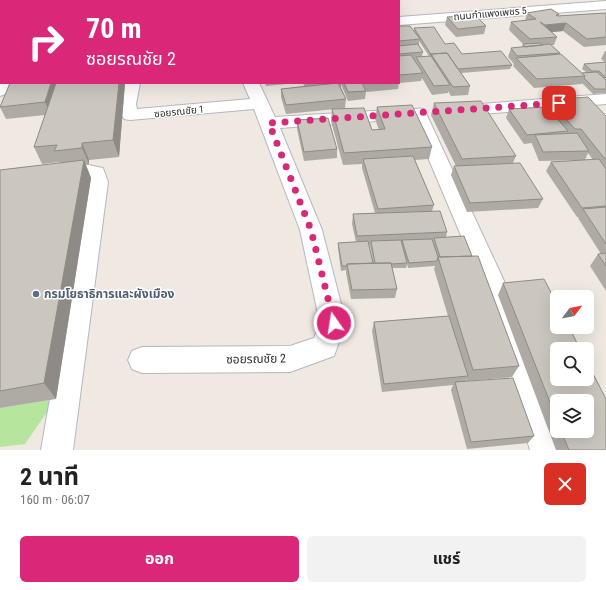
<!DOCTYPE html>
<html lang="th">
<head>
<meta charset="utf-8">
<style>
	:root { --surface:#fff; --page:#f2f2f2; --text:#222; --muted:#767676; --accent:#db2777 }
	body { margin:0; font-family:"Roboto Condensed","Noto Sans Thai",sans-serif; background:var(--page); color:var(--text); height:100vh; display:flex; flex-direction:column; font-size:15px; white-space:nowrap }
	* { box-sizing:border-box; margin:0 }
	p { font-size:13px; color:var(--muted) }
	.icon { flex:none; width:22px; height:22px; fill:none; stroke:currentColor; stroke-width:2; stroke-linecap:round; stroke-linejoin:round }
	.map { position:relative; height:450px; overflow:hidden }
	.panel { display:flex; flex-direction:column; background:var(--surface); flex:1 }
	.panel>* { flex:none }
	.hud { position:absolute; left:0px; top:0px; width:400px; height:84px; box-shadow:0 4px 16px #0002; background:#db2777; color:#fff; overflow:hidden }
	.needle { width:26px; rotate:58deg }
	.buttons { position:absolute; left:550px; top:290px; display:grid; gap:8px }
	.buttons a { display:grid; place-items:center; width:44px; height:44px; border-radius:6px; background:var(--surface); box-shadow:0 4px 16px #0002; font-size:20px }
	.pin { position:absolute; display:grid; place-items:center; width:34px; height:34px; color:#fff; margin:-17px; border-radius:8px; box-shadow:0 2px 6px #0006 }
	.me { position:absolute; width:44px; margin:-22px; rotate:347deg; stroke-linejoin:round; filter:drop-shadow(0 0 3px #0008) }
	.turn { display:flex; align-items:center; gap:14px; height:84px; padding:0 20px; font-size:18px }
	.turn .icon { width:52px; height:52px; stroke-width:2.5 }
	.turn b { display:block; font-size:28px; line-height:34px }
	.round { display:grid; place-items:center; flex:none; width:42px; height:42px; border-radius:6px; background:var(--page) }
	.headline { display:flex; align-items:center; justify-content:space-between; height:68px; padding:0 20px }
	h1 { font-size:24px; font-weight:700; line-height:30px }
	.cta { display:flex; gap:8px; margin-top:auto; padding:8px 20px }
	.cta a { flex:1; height:46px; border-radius:6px; background:var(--accent); color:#fff; font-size:16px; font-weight:700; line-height:46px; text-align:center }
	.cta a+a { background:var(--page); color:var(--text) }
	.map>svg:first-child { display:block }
</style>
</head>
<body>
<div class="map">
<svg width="606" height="450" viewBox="0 0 606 450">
	<rect width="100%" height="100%" fill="#efe9e1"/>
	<path fill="#b6e59e" d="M56 399 25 444 0 447V408Z"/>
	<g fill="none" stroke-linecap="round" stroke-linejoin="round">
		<defs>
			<path id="minor" d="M0 0H16L1 1 0 5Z
				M606 1V9L399 25V17Z
				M0 28H1V36H0Z
				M0 79 1 83H11L6 94 0 96Z
				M124 83H140L136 104 137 109 250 99 243 83H259L275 117 405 109C412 111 417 107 424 109L505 283 562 450H530L481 283 411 117 405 119 280 128 322 230 346 323 334 356 290 372 142 373 132 369 128 360 132 351 142 347 290 346 314 338 320 323 300 230 254 109 130 120 124 119C117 108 122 95 124 83Z
				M606 94V104L456 116 450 115 447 111 450 107 456 106Z
				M88 165 103 168 108 182 73 450H41L88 182 87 177 0 187V173Z"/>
		</defs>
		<use href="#minor" stroke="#b4b7c1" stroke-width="2"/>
		<use href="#minor" fill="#fff" fill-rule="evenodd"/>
		<path stroke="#a3a6b8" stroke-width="2" d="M194 1 209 0
			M256 1 270 0"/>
	</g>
	<path fill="#afaba4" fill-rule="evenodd" d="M527 13 559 14V16L606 13V45L584 47 563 31 552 32 557 37 554 45H551L560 53V54L582 73 586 72 582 69 584 64 605 62 601 59 605 51H606V93L593 94 582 83V84L534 88 513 66 514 64 508 57 511 48 522 47 523 44 509 30 511 22 525 21Z
		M447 17 486 26 484 34 456 37 445 25Z
		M399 26 414 31V28L462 54 512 65 510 69 461 73 470 86 468 95 451 96 448 91V93L432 95 422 78 421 81 399 83 398 89 367 92 364 88 366 91 365 99 348 101 341 84V88L346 99 345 108 286 114 281 97V89L304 86 303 83H399ZM419 41 429 56 422 57 423 52 419 46Z
		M125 83 119 157 89 160V164L86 165 91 178 56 399 0 408V170L60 163 59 162 42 164 34 147 45 115 6 119 0 107Z
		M265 83H297L266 86Z
		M549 100 606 116V168H605L606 169V291L590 266 598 254H601L578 218 579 217H577L546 171 551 162 593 160 588 153 585 160 539 161 532 144V143L524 144 506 118 509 109 547 107Z
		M434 103 516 156 513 163 543 199 538 208 467 212 451 175 454 166H456L431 115Z
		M377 107 432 147 429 159 415 160 434 205 432 211 447 232 446 237 472 256 519 366 512 377 467 381V379L466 381 534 436 528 443 467 449 451 390 453 385 382 392 372 331 374 322 448 316 434 269 435 266 408 268 407 264 406 268H392L397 289 395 298 351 299 346 273V270L341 271 338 248V243L356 242 352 224 353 214 375 213 362 168V164L343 165 331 121 332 109 372 130H379L375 119ZM369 245H370V246L374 263Z
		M297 120 337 149V158L304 161 297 129Z
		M503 283 606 450H556L498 295ZM557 401 587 431H557Z"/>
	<path fill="#8e8b86" d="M566 23 563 31 542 33 545 25Z
		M0 57 1 59V67L0 70Z
		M51 83H59L50 114 45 102Z
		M119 83H125L119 157 113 140Z
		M82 143 89 160V164L82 148Z
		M84 160 91 178 56 399 44 383Z"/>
	<path fill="#cbc7bf" stroke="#8e8b86" d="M551 9 559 14 556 15 557 16 606 13V37L587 39 566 23 545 25 540 22 557 37 530 39 511 22 536 19 527 13Z
		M475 15 486 26 458 29 447 17Z
		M399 26H410L420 39 399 41Z
		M434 27 445 44 454 43 462 54 501 51 512 65 458 69 447 53 431 54 432 56 414 28Z
		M540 43 543 45 525 47 523 44Z
		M418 44 423 52 399 54V46Z
		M550 44 560 53 517 56 511 48Z
		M447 53 470 86 453 87 431 54Z
		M561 54 585 76 537 79 516 58Z
		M411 55 423 73 399 75V56Z
		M431 56 450 85 434 86 416 57Z
		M606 62V76H604L599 71H592L584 64Z
		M597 72 606 80V89H595L584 78 585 76 582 73Z
		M10 83H51L45 102 0 107Z
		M56 83H119L113 140 82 143V148L54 151 57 145 34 147Z
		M306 83H318L307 84Z
		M338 83 346 99 286 105 281 89Z
		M344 83H362L366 91 348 92Z
		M588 97 606 116V159H605L581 129H575L549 100Z
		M481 101 516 156 462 159 434 103Z
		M412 105 432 147 344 153 332 109 364 108 372 130 385 129 377 107Z
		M547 107 568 131 527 135 509 109Z
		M328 118 337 149 304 152 297 120Z
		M577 133 589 151 543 152 535 135Z
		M413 156 434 205 378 209 363 159Z
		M599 159 606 169V206L582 208 551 162Z
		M84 160 44 383 0 391V170Z
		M520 163 543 199 470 203 454 166Z
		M606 207V244L583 209Z
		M440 211 447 232 357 236 353 214Z
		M464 236 472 256 440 257 434 238Z
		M432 239 438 257 437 261 409 263 402 240Z
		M401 240 407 263 391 264V263H375L371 241Z
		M368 241 373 263 347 264V266H342L338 243Z
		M606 253V266L598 254Z
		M478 256 519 366 473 370 438 257Z
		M391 263 397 289 352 290 347 264Z
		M544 279 557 304V327H569L580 349H557V379H587V362L606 399V450H569L561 431H587V401H557V420L503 283Z
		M449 316 468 376 384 384 374 322Z
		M513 378 534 436 471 442 455 382Z"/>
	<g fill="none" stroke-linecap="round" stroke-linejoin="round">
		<path stroke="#db2777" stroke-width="7" stroke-dasharray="0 12.6" d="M334 323 311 230 269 123 559 103"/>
	</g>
	<circle fill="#5c6f8a" stroke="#fff" stroke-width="1.5" cx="36" cy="294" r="4"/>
	<g text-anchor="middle" stroke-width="3" stroke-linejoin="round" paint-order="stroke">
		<g font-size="10" fill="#2e2e2e" stroke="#fff">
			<text transform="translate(490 13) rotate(-5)" y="4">ถนนกำแพงเพชร 5</text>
			<text transform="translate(179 111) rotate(-6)" y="4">ซอยรณชัย 1</text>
		</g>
		<g font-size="12" font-weight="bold" fill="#4e5e75" stroke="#fff" text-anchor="start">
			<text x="44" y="298">กรมโยธาธิการและผังเมือง</text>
		</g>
		<g font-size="12" fill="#2e2e2e" stroke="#fff">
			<text transform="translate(256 359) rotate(-1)" y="4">ซอยรณชัย 2</text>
		</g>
	</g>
</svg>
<div class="buttons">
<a><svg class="needle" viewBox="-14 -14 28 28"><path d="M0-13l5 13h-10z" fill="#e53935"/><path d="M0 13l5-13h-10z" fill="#767676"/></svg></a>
<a><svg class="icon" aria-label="search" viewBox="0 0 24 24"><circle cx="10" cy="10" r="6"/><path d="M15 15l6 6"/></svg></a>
<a><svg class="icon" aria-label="layers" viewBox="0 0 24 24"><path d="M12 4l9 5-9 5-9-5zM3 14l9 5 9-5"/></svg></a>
</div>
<div class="pin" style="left:559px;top:103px;background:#d93025"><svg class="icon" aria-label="arrive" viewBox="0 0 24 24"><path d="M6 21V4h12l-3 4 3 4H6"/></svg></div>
<svg class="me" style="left:334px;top:323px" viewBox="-20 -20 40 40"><circle r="17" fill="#db2777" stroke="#fff" stroke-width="3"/><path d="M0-11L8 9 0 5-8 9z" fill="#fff"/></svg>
<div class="hud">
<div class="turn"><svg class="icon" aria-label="right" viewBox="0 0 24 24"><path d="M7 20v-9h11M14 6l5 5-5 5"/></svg><div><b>70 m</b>ซอยรณชัย 2</div></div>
</div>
</div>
<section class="panel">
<div class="headline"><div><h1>2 นาที</h1><p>160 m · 06:07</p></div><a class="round" style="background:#d93025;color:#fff"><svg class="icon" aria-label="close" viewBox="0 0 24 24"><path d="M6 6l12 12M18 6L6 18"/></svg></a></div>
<div class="cta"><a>ออก</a><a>แชร์</a></div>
</section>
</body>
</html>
